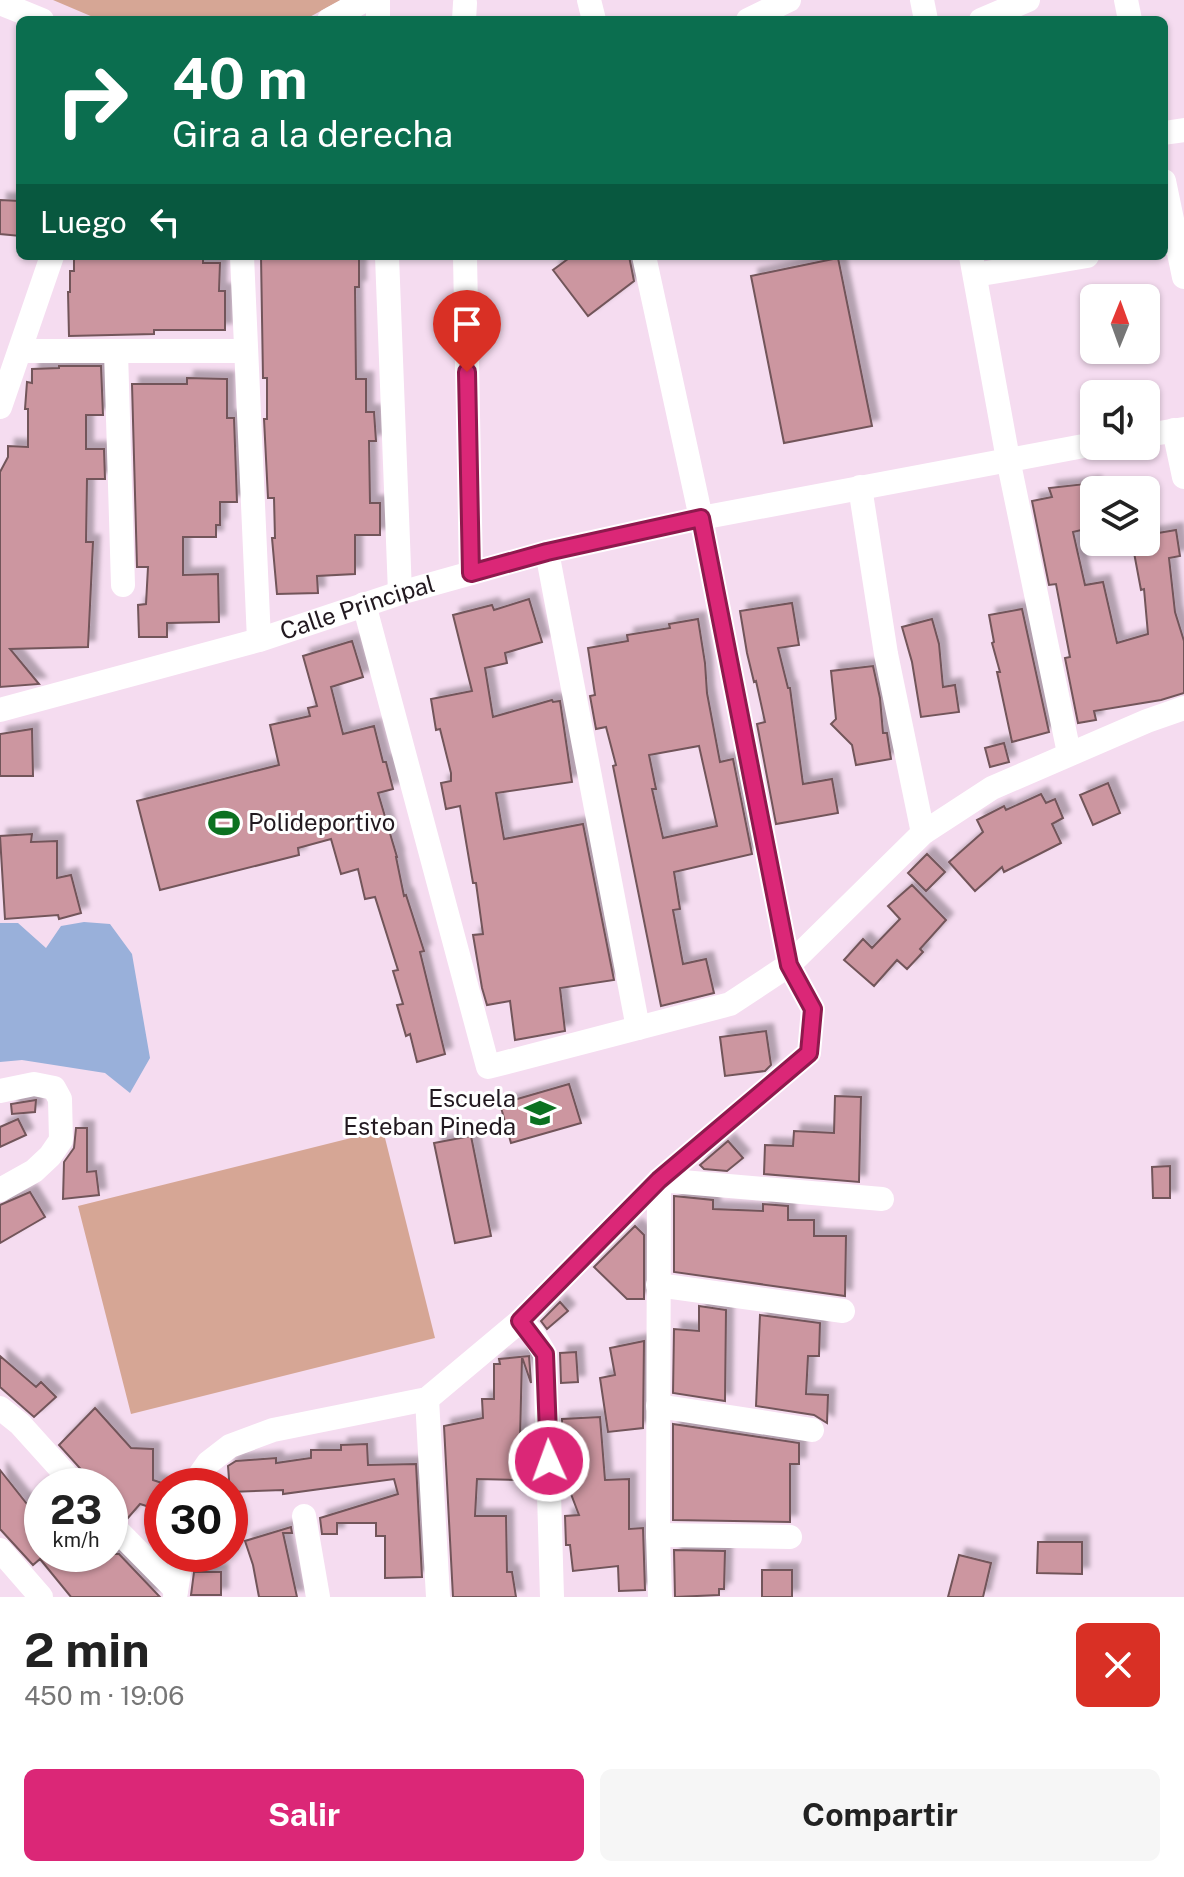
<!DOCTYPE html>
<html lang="es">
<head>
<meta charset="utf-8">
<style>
	:root { --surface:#fff; --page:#f6f6f6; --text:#222; --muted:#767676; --accent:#db2777 }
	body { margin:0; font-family:"Public Sans",sans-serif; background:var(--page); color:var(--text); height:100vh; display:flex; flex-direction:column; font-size:30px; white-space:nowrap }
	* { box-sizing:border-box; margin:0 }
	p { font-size:26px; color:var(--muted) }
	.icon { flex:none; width:44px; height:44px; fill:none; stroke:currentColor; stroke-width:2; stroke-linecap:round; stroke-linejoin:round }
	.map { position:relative; height:1597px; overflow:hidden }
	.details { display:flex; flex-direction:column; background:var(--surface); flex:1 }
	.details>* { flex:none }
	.banner { position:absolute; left:16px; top:16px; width:1152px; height:244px; border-radius:12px; box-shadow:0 2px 6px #0004; background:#0b6e4f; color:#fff; overflow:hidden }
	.needle { width:52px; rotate:1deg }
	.buttons { position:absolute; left:1080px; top:284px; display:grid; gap:16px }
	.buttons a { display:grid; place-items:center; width:80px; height:80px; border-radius:12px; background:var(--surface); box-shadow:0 2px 6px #0004; font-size:40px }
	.speed { position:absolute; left:24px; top:1468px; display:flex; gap:16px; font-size:40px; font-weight:700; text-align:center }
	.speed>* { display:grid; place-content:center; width:104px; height:104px; border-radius:50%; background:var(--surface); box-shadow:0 2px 6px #0004; line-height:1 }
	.speed small { font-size:20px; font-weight:400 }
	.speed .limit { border:12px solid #d22; background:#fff; color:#111 }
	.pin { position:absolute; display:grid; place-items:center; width:68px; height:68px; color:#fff; margin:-82px -34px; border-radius:50% 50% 50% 0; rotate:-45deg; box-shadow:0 0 8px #0007 }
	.pin .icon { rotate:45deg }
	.me { position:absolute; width:88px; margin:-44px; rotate:358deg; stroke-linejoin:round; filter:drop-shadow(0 0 6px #0008) }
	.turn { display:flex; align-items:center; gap:28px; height:168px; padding:0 24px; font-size:36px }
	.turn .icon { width:104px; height:104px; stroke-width:2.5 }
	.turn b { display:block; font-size:56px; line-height:68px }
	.then { display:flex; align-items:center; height:76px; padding:0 24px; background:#0003; gap:16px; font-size:30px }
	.round { display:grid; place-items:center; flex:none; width:84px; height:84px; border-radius:12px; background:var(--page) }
	.summary { display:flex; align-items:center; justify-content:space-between; height:136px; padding:0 24px }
	h1 { font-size:48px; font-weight:700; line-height:60px }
	.primary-button { display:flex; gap:16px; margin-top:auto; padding:16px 24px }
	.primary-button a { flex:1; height:92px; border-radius:12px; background:var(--accent); color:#fff; font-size:32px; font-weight:700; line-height:92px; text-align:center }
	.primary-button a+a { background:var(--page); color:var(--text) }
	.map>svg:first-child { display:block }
</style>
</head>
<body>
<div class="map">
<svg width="1184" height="1597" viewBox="0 0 1184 1597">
	<defs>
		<filter id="shadow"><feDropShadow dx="7" dy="-7" stdDeviation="2" flood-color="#0004"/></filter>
	</defs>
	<rect width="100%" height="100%" fill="#f5dcf0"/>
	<path fill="#d6a695" d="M53 0H341L304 20H100Z
		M383 1130 435 1338 131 1414 78 1206Z"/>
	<path fill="#99b0da" d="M84 922 110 924 132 954 150 1058 130 1093 105 1073 22 1060 0 1062V923H18L46 948 61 926Z"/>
	<path fill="#cc96a0" stroke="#72555a" stroke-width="2" fill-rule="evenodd" filter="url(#shadow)" d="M0 200 20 201V236L0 234Z
		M74 256H203V263H220L219 291H225V330H154V334L69 336 68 292H70V271H74Z
		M261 256H359V287H355L356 379H366V412H374L376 441H369L370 503H380V535H355V574L317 576 318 593 277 594 272 538H275L274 498H268L264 419H267V378H263Z
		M572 256H629L634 281 588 316 553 270Z
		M838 258 872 426 784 443 751 276Z
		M59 366H101L103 415H86V449H104L105 479H87L86 542H93L88 647 10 649 39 684 0 687V472L8 457V446L28 447V409H25L27 382 32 383V369L59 368Z
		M187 378 227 379V418H234L237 502H220V525H216V537H183V575L218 574 219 622 167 623V637H139L138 605 146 604 148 567H137L132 384H187Z
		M1094 483V527L1073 532 1085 585 1103 582 1117 643 1148 634 1144 589 1141 590 1132 542H1146V535L1176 530 1180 556 1169 558 1175 612 1184 641V693L1161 700 1094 711 1096 720 1078 723 1065 658 1070 657 1056 584 1049 585 1032 501 1052 497 1049 488Z
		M529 599 542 642 505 653 507 663 485 668 493 717 552 700 553 702 560 701 572 782 496 793 504 839 583 824 614 980 560 988 565 1031 515 1040 510 1001 487 1005 482 988 473 935 483 934 476 883H473L460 806 446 809 441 783 451 781V773L440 729 436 730 431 699 472 691 453 615 492 605 494 610Z
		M792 603 799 645 778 648 788 688H790L803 784 832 779 838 813 776 824 757 724 765 722 756 681 754 682 747 653 740 611Z
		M1022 609 1049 732 1012 742 997 672H1000L992 643 994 642 989 615Z
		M698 619 705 663 707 693 720 762 733 759 752 854 674 872 680 909 673 910 683 964 706 959 714 993 661 1006 613 766 616 765 606 727 596 729 590 696 595 695 588 648 628 641 627 635 670 628 669 624ZM699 746 717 826 663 838 652 789H656L649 755Z
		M932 619 939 644 943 687 955 685 959 712 921 717 912 662 902 627Z
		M352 641 363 677 331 687 343 734 374 726 383 762H386L393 789 378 793 397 857H396L404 896 406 895 424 951 420 952 445 1054 417 1062 410 1034 406 1036 397 1005 403 1004 393 971 398 970 375 897 365 899 358 869 341 874 331 839 298 848 299 855 160 890 137 801 279 765 270 725 310 716 308 708 317 706 303 656Z
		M873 666 880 698 883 733H887L891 759 856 765 852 745 831 724 836 719 831 671Z
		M32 729 33 776H0V734Z
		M1004 743 1009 762 990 767 985 748Z
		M1108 783 1120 813 1093 825 1080 795Z
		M1041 794 1046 803 1055 799 1063 818 1052 824 1061 843 1004 872 1002 867 975 891 949 862 983 832 977 820 1004 806 1006 810Z
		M32 834 31 842 57 841V878L71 875 81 913 59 919 58 915 5 919 0 836Z
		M927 854 945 872 926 891 908 873Z
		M912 885 946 920 920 949 923 952 907 969 897 960 874 986 844 960 863 939 872 948 900 919 888 906Z
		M766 1031 771 1065 765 1071 725 1076 720 1037Z
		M569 1084 581 1123 511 1143 500 1104Z
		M835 1096 861 1097 859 1182 764 1174 765 1145 793 1146 794 1131 834 1133Z
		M36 1100 35 1112 12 1114 11 1104Z
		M18 1119 26 1135 0 1147V1127Z
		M76 1128H87V1172L96 1171 99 1195 63 1199 64 1162 74 1148Z
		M471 1136 491 1236 455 1243 434 1143Z
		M728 1141 743 1158 727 1171 704 1169 700 1165Z
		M1170 1166V1198H1153L1152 1167Z
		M30 1192 45 1217 0 1243V1205Z
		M674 1196 713 1200V1209L763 1211V1204L788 1206V1220H814V1236H846L845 1296 674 1272Z
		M635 1226 644 1235V1299H627L594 1267Z
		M560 1302 568 1311 547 1329 541 1321Z
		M699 1306 726 1310 725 1401 673 1393 674 1329 699 1331Z
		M760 1315 820 1323 819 1356H808L806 1394 828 1395 827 1423 814 1415 756 1406Z
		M644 1341 643 1428 608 1432 600 1378 615 1375 610 1348Z
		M576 1352 578 1382 561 1383 560 1353Z
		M0 1356 36 1387 41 1382 56 1397 34 1417 0 1387Z
		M529 1356 531 1383 522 1357 519 1480 477 1479 475 1516H506L507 1572H512L516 1597H453L444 1426 483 1418 482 1399H494V1364H500L499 1359Z
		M95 1408 131 1448 153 1449V1480L162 1483V1511L140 1504 127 1519 120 1512 110 1508V1486H91L87 1476 59 1445Z
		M600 1417 605 1480 629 1479V1529L643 1528 645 1590 619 1591 618 1566 573 1571 570 1545H566L565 1516 579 1515 563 1473 562 1419Z
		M673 1424 799 1443V1464H790V1522L673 1520Z
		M367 1444 368 1465 416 1464 422 1577 385 1578V1536H376V1523H337V1534H322L320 1518 398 1494 394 1479 283 1494V1490L230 1492 228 1466 236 1461 276 1458V1463L311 1458V1450H341V1445Z
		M0 1470 27 1504 42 1490V1554H119L160 1597H71L40 1559 33 1565 0 1529Z
		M291 1527 292 1533H283L297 1597H259L253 1565 245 1541Z
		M1038 1542H1082V1574L1037 1573Z
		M674 1550 725 1551 724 1589H719V1595L675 1597Z
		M959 1555 991 1563 983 1597H948Z
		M762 1570H792V1597H762Z
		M194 1572H221V1595H191Z"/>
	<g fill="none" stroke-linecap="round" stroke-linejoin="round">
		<g stroke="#fff" stroke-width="24">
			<path d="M378 0V20"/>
			<path d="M589 0 594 20"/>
			<path d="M922 0 926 20"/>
			<path d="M1126 0 1130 20"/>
			<path d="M0 3 42 20"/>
			<path d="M329 20 365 0"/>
			<path d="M464 20 465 3"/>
			<path d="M748 20 789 0"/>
			<path d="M981 20 1028 0"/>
			<path d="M1164 133 1184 130"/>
			<path d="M1164 181 1184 277"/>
			<path d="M242 256 259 640"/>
			<path d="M387 256 400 593"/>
			<path d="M465 256 471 573"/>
			<path d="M971 256 1008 459 1069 753"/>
			<path d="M975 275 1087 256"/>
			<path d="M20 351H246"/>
			<path d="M116 352 123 585"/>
			<path d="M0 407 52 256"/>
			<path d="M1174 430 1184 477"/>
			<path d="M1146 435 1184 429"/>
			<path d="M860 487 886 654 923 833"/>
			<path d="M547 552 638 1028"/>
			<path d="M364 604 488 1067 730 1004 789 965 923 833 992 788 1147 721 1184 708"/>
			<path id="s1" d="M0 710 259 640 400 593 547 552 701 518 1094 444"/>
			<path d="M0 1091 34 1084 54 1088 60 1099 61 1140 50 1156 34 1171 0 1190"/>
			<path d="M658 1285 843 1311"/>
			<path d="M520 1321 533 1334 545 1354 552 1597"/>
			<path d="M427 1399 438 1597"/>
			<path d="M658 1406 812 1430"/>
			<path d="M0 1408 20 1424 76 1486"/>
			<path d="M192 1486 208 1463 230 1446 273 1430 427 1399 520 1321 659 1180 809 1053 813 1009 789 965 701 518 644 256"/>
			<path d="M304 1516 318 1597"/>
			<path d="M110 1523 176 1590"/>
			<path d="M658 1535 790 1537"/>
			<path d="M0 1550 41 1597"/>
			<path d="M175 1597 182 1554"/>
			<path d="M660 1597 658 1535 659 1180 882 1199"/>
		</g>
	</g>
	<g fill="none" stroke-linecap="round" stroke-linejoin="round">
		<defs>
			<path id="route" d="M467 372 471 573 547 552 701 518 789 965 813 1009 809 1053 659 1180 520 1321 545 1354 549 1461"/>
		</defs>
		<use href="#route" stroke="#8e194d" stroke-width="20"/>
		<use href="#route" stroke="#db2777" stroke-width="14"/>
	</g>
	<defs>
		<symbol id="stadium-bare" viewBox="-9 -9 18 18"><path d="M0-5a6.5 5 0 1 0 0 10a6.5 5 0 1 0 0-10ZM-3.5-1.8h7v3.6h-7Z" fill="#0c7120" stroke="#fff" stroke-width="2.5" paint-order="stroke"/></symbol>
		<symbol id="school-bare" viewBox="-9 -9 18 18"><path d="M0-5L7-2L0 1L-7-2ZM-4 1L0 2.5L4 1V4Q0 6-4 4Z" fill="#0c7120" stroke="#fff" stroke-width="2.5" paint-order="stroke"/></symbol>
	</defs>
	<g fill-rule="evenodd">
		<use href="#stadium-bare" x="202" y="801" width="44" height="44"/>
		<use href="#school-bare" x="518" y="1091" width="44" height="44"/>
	</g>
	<g text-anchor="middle" stroke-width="6" stroke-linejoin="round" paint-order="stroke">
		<g font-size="24" fill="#221920" stroke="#fff">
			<text dy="8" stroke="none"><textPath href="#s1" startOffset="372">Calle Principal</textPath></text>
		</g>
		<g font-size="24" fill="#221920" stroke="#fff" text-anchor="start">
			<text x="248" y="831">Polideportivo</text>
			<text x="516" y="1107" text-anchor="end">Escuela<tspan x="516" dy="28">Esteban Pineda</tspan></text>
		</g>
	</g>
</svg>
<div class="buttons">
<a><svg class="needle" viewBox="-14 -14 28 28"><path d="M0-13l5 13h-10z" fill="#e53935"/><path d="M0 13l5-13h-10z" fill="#767676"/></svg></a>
<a><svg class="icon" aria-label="sound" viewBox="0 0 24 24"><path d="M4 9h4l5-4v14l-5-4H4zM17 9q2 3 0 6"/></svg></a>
<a><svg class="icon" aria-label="layers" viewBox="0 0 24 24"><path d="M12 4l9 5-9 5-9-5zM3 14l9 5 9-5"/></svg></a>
</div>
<div class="speed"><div>23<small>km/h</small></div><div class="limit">30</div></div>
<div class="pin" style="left:467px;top:372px;background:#d93025"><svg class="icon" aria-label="arrive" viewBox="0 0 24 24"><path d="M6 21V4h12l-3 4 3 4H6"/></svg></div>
<svg class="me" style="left:549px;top:1461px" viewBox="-20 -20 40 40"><circle r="17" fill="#db2777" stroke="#fff" stroke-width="3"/><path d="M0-11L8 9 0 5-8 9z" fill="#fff"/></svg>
<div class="banner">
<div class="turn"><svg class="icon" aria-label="right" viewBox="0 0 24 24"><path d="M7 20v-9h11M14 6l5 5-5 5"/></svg><div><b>40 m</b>Gira a la derecha</div></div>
<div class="then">Luego<svg class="icon" aria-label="left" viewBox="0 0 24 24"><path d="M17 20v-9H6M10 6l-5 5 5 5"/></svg></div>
</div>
</div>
<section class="details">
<div class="summary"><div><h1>2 min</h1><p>450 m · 19:06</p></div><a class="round" style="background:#d93025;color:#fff"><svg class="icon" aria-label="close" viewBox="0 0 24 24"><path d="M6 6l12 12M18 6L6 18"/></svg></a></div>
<div class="primary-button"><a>Salir</a><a>Compartir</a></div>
</section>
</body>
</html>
